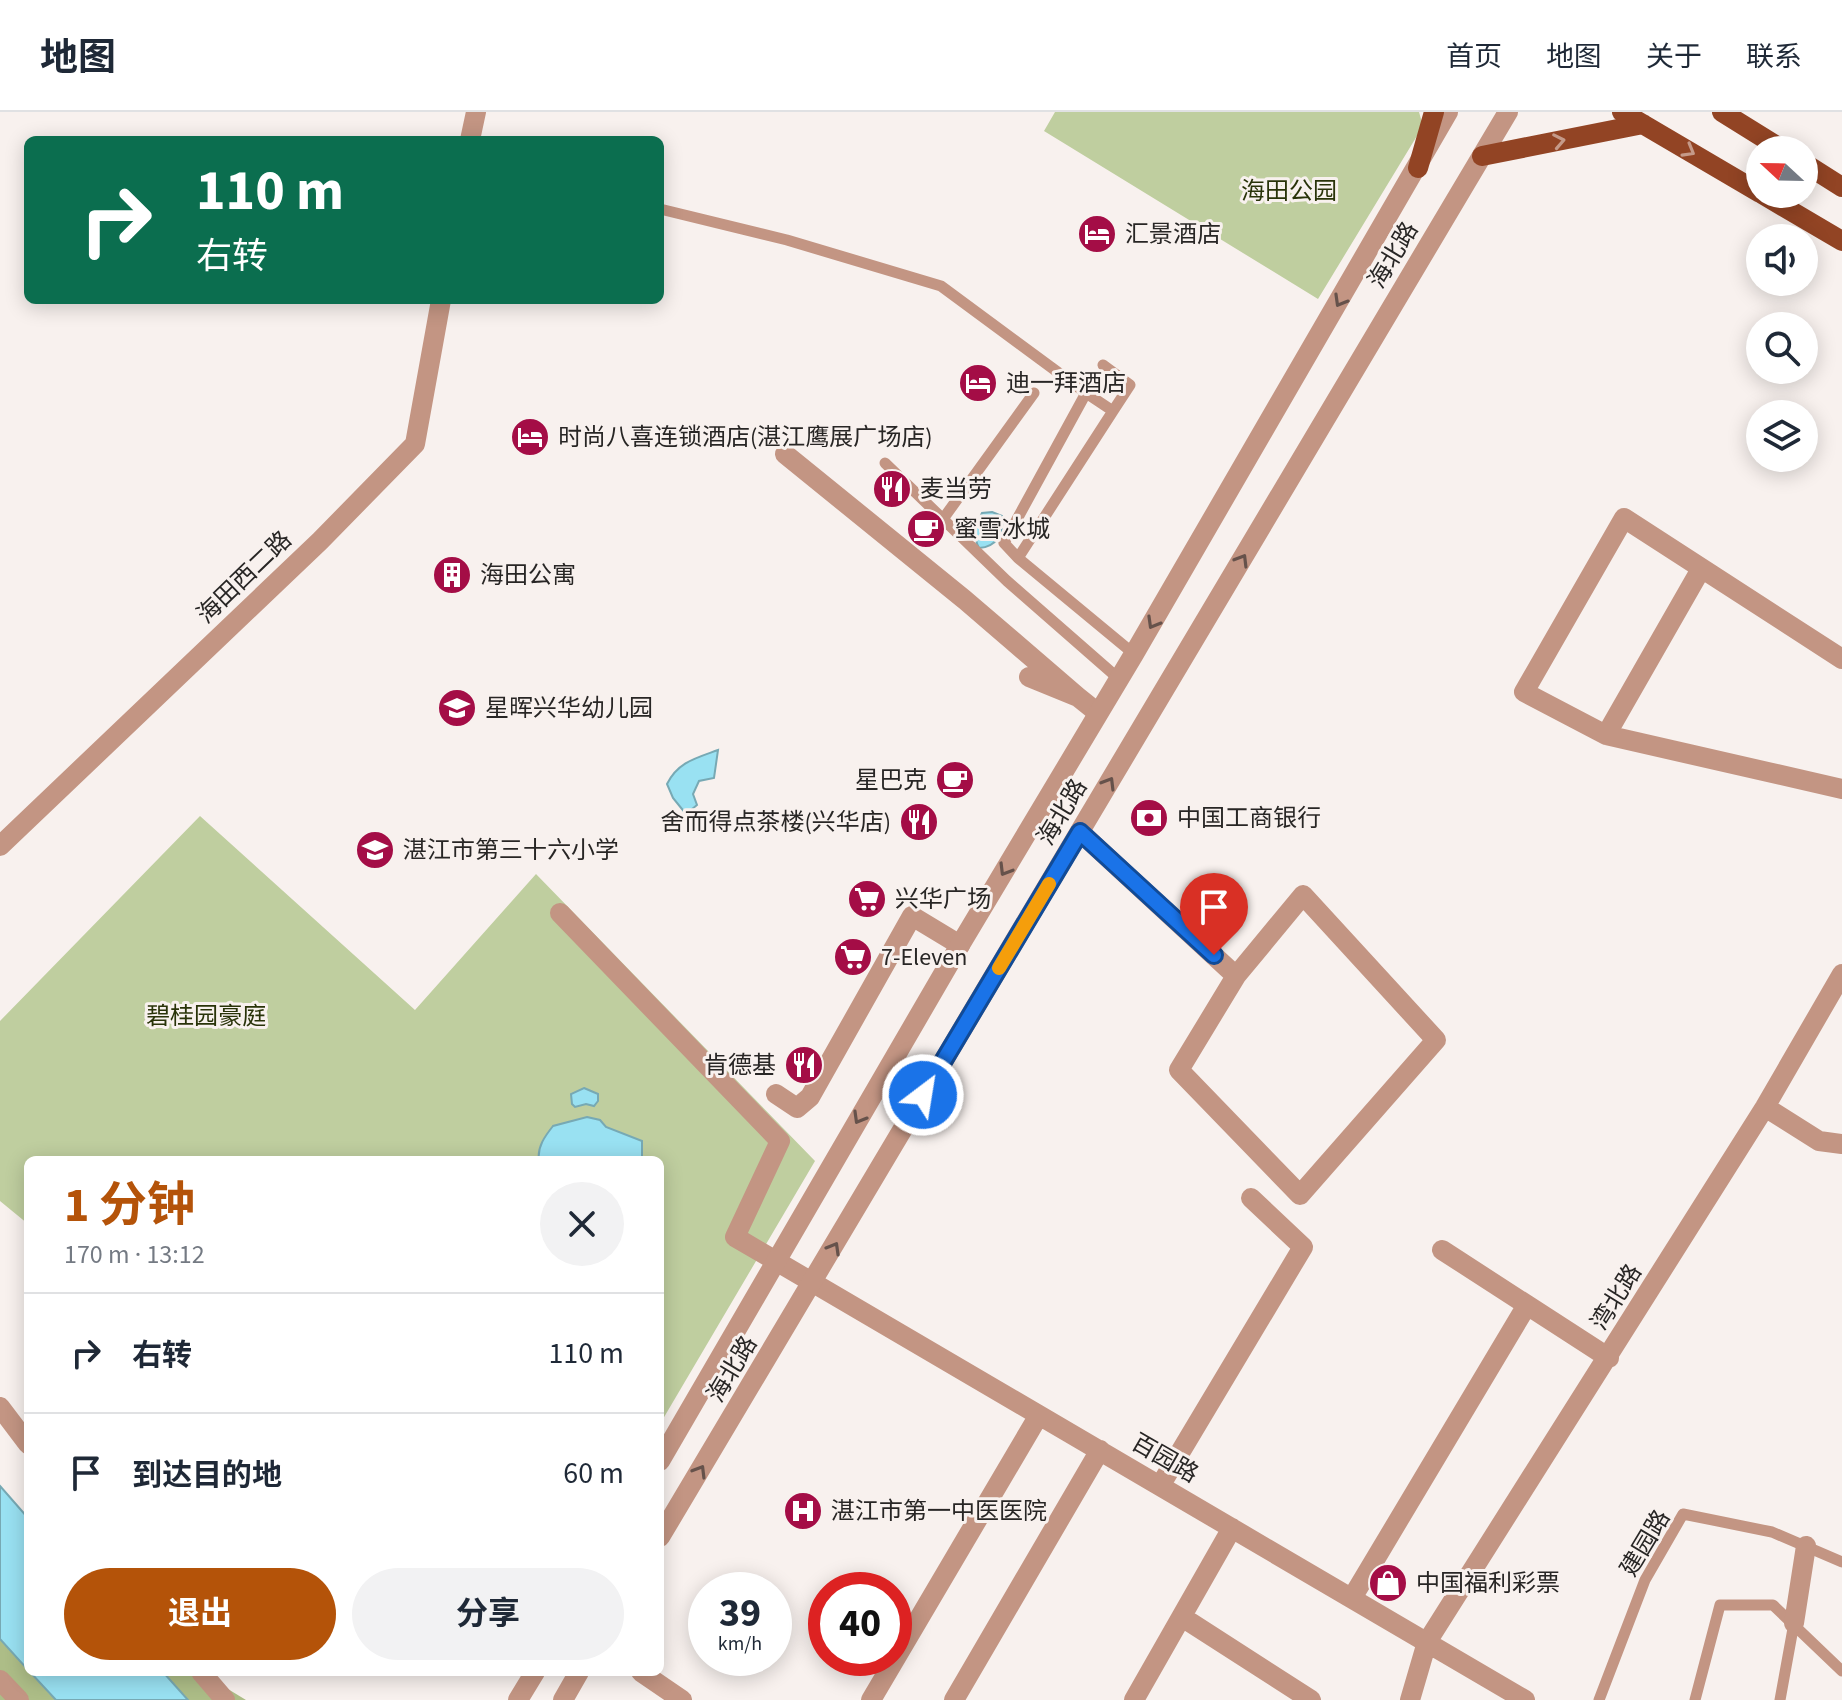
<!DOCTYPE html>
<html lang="zh">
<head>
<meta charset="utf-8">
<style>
	:root { --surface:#fff; --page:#f2f2f3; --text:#1f2937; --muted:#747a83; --line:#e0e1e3; --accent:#b45309 }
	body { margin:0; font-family:"Source Sans 3","Noto Sans SC",sans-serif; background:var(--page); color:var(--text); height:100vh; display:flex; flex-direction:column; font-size:30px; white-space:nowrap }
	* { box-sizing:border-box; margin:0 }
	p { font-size:26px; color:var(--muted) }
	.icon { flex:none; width:44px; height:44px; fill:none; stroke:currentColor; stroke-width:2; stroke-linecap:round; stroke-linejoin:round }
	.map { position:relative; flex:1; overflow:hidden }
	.details { position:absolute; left:24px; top:1044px; width:640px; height:520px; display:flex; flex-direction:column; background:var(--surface); border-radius:12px; box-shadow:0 4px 20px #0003 }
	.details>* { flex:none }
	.hud { position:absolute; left:24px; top:24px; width:640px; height:168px; border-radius:12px; box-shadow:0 4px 20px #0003; background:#0b6e4f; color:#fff; overflow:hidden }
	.needle { width:52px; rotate:292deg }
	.fabs { position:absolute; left:1746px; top:24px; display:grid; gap:16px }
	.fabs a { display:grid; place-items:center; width:72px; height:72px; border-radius:50%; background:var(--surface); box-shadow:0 4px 20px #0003; font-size:40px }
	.speed { position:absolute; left:688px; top:1460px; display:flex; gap:16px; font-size:40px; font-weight:700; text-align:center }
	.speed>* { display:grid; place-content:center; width:104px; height:104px; border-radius:50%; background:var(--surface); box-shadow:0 4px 20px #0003; line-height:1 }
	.speed small { font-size:20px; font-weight:400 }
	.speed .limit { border:12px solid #d22; background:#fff; color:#111 }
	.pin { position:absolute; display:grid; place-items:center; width:68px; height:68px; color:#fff; margin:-82px -34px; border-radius:50% 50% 50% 0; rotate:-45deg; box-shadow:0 0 8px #0007 }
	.pin .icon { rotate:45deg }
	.me { position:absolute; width:88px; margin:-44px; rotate:31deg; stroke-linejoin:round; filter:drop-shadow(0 0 6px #0008) }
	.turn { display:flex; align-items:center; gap:28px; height:168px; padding:0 40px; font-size:36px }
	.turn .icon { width:104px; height:104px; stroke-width:2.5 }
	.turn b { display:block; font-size:56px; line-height:68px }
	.round { display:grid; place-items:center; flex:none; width:84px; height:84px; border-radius:42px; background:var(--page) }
	.headline { display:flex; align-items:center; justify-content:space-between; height:136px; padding:0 40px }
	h1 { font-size:48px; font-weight:700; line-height:60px; color:var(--accent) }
	.action { display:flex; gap:16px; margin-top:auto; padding:16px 40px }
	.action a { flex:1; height:92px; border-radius:48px; background:var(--accent); color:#fff; font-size:32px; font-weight:700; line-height:92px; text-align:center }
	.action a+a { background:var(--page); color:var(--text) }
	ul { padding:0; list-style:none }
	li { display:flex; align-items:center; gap:24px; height:120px; padding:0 40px; border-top:2px solid var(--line) }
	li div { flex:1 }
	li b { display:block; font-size:30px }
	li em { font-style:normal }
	header { display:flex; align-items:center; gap:48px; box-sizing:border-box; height:112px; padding:0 40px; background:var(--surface); border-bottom:2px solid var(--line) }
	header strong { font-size:38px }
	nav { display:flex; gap:44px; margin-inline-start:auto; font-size:28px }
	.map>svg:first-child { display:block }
</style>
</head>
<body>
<header>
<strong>地图</strong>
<nav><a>首页</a><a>地图</a><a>关于</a><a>联系</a></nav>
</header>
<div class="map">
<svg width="1842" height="1588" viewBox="0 0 1842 1588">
	<rect width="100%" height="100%" fill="#f8f1ee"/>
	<path fill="#bfce9f" d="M1055 0H1419L1423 14 1318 187 1044 19Z
		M200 704 415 898 536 762 815 1049 660 1312V1048H28V1112L0 1089V909Z"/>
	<path fill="#adbd87" d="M0 1519 28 1553V1560H34L56 1588H0Z
		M142 1560H200L246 1588H166Z"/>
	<path fill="#99e1f2" stroke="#77a9b4" stroke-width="2" d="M992 400 1002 404C1004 421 997 435 979 436 972 422 975 414 982 401Z
		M718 638 714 666 699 669 693 682 697 693 686 702 673 686 667 672C678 650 696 646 718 638Z
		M584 976 598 982V989L594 994 586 992 575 995 572 992 571 982Z
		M587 1005 600 1008 606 1015 642 1029V1048H539C537 1035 545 1024 553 1014Z
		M0 1374 28 1406V1558L0 1527Z
		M30 1560H163L188 1588H56Z"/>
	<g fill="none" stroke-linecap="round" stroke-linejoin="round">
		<path stroke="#c39583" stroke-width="11" d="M660 97 787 128 941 174 1086 281
			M1103 253 1130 273 1113 299
			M885 351 1007 469 1119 567
			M943 407 1034 281
			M1018 446 1004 431 1086 281 1113 299 1018 446 1134 542
			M1599 1588 1645 1468 1683 1402 1772 1420 1842 1450
			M1695 1588 1720 1493H1773L1842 1559
			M1780 1588 1794 1511"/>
		<path stroke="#c39583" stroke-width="20" d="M470 28 476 0
			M785 342 965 488 1078 585
			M1701 457 1606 623 1524 580 1624 406 1842 547
			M1029 565 1078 585 1098 601
			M1606 623 1842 677
			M1080 720 1236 864 1179 958 1300 1083 1436 928 1303 783 1236 864
			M0 734 320 429 415 332 441 188
			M560 801 780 1029 735 1125 1525 1588
			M776 982 797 996 810 985 912 804 960 833
			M1765 995 1819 1029 1842 1032
			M1442 1138 1609 1246
			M1160 1374 1303 1135 1251 1086
			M1352 1486 1527 1193
			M1182 1505 1311 1588
			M1794 1511 1806 1434
			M641 1560 682 1588
			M871 1588 1039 1303
			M954 1588 1100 1338
			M1134 1588 1232 1416
			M1410 1588 1427 1530 1765 995 1842 862"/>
		<path stroke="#c39583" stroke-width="20" d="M0 1295 28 1332
			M660 1349 960 833 1134 542 1448 0
			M660 1425 1508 0
			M201 1560 225 1588
			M0 1568 19 1588
			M518 1588 535 1560
			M563 1588 579 1560"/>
		<path stroke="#924424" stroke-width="20" d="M1622 0 1760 81
			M1722 0 1783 38
			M1482 44 1643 12
			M1804 51 1842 75
			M1418 56 1434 0
			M1762 82 1842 129"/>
	</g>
	<defs><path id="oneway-chevron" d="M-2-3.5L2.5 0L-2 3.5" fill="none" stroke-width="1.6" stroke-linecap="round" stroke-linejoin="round" transform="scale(2)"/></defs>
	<g stroke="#c59a89">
		<use href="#oneway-chevron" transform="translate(1559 29) rotate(-11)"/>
		<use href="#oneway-chevron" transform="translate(1689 39) rotate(30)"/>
	</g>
	<g stroke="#66524b">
		<use href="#oneway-chevron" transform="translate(1340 189) rotate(120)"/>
		<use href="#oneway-chevron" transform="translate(1242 448) rotate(-59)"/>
		<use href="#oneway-chevron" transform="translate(1153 511) rotate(120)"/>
		<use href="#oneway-chevron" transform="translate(1109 671) rotate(-59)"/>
		<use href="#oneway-chevron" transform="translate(1005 758) rotate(121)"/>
		<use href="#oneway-chevron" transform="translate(859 1006) rotate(120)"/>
		<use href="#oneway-chevron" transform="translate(834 1136) rotate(-60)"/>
		<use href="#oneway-chevron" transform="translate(700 1359) rotate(-59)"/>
	</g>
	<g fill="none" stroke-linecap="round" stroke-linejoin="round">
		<defs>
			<path id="route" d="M923 983 1080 720 1214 843"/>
		</defs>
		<use href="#route" stroke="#114b97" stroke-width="20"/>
		<use href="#route" stroke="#1a73e8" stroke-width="14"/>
		<path stroke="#f59e0b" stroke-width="14" d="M999 856 1049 772"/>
	</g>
	<defs>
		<symbol id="hotel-disc" viewBox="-11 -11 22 22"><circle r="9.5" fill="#a40d46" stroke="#f8f1ee"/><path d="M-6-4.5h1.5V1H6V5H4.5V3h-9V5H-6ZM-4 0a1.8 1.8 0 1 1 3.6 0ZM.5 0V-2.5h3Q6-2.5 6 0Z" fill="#fff"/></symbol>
		<symbol id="restaurant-disc" viewBox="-11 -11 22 22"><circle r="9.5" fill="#a40d46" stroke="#f8f1ee"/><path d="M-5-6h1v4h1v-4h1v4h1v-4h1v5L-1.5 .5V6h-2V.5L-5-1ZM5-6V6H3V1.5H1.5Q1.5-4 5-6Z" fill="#fff"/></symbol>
		<symbol id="cafe-disc" viewBox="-11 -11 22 22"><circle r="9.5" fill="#a40d46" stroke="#f8f1ee"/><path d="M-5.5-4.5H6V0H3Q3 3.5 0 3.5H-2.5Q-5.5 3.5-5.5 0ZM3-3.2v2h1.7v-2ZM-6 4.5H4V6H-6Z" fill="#fff"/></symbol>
		<symbol id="building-disc" viewBox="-11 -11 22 22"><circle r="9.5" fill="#a40d46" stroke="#f8f1ee"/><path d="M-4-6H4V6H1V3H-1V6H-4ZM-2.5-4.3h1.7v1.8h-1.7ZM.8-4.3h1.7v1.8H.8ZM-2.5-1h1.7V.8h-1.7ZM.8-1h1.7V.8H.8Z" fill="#fff"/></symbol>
		<symbol id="school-disc" viewBox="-11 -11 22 22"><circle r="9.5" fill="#a40d46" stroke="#f8f1ee"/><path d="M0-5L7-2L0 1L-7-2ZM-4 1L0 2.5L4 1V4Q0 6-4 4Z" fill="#fff"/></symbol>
		<symbol id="bank-disc" viewBox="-11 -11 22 22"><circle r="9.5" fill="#a40d46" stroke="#f8f1ee"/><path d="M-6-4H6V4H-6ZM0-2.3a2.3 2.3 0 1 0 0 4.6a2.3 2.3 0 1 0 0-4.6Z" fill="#fff"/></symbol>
		<symbol id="supermarket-disc" viewBox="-11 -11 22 22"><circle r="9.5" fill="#a40d46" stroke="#f8f1ee"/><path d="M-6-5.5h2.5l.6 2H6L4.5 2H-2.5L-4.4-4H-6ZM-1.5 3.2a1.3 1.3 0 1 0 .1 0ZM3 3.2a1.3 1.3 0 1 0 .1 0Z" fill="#fff"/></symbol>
		<symbol id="hospital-disc" viewBox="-11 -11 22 22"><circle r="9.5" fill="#a40d46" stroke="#f8f1ee"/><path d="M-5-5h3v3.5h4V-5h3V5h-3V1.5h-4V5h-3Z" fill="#fff"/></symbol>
		<symbol id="shop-disc" viewBox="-11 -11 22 22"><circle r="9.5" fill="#a40d46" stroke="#f8f1ee"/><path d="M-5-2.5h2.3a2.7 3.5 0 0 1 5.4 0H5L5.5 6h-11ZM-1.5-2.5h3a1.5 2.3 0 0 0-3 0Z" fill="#fff"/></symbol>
	</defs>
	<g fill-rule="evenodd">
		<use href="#hotel-disc" x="1075" y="100" width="44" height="44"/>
		<use href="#hotel-disc" x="956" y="249" width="44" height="44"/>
		<use href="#hotel-disc" x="508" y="303" width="44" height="44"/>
		<use href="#restaurant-disc" x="870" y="355" width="44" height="44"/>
		<use href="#cafe-disc" x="904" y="395" width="44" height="44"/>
		<use href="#building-disc" x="430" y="441" width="44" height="44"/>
		<use href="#school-disc" x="435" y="574" width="44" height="44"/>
		<use href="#cafe-disc" x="933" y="646" width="44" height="44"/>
		<use href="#bank-disc" x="1127" y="684" width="44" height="44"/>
		<use href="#restaurant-disc" x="897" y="688" width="44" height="44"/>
		<use href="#school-disc" x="353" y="716" width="44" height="44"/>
		<use href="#supermarket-disc" x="845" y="765" width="44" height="44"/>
		<use href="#supermarket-disc" x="831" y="823" width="44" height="44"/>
		<use href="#restaurant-disc" x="782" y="931" width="44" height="44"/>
		<use href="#hospital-disc" x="781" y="1377" width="44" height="44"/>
		<use href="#shop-disc" x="1366" y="1449" width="44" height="44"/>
	</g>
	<g text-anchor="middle" stroke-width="6" stroke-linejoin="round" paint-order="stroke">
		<g font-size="24" fill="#293309" stroke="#f8f1ee">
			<text x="1289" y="87">海田公园</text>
			<text x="206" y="912">碧桂园豪庭</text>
		</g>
		<g font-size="24" fill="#282625" stroke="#f8f1ee" text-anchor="start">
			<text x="1125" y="130">汇景酒店</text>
			<text x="1006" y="279">迪一拜酒店</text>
			<text x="558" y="333">时尚八喜连锁酒店(湛江鹰展广场店)</text>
			<text x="920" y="385">麦当劳</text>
			<text x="954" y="425">蜜雪冰城</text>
			<text x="480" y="471">海田公寓</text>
			<text x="485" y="604">星晖兴华幼儿园</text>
			<text x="927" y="676" text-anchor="end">星巴克</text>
			<text x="1177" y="714">中国工商银行</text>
			<text x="891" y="718" text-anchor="end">舍而得点茶楼(兴华店)</text>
			<text x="403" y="746">湛江市第三十六小学</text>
			<text x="895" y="795">兴华广场</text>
			<text x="881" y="853">7-Eleven</text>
			<text x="776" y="961" text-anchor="end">肯德基</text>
			<text x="831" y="1407">湛江市第一中医医院</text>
			<text x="1416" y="1479">中国福利彩票</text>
		</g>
		<g font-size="24" fill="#282625" stroke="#f8f1ee">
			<text transform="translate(1393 143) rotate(-59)" y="8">海北路</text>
			<text transform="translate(244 465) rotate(-44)" y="8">海田西二路</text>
			<text transform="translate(1062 700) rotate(-59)" y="8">海北路</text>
			<text transform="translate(1616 1185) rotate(-58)" y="8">湾北路</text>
			<text transform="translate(732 1257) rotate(-59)" y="8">海北路</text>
			<text transform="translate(1165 1346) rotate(30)" y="8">百园路</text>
			<text transform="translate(1645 1431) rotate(-59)" y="8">建园路</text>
		</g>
	</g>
</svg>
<div class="fabs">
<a><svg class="needle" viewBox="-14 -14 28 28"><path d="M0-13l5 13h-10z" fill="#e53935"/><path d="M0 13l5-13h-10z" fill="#747a83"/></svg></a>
<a><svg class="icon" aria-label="sound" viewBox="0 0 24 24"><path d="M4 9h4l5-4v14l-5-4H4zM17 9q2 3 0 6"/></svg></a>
<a><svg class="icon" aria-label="search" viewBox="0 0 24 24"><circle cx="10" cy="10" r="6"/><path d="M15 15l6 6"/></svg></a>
<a><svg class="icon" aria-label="layers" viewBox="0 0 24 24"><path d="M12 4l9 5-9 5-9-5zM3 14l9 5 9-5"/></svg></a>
</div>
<div class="speed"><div>39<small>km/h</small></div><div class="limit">40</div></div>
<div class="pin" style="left:1214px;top:843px;background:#d93025"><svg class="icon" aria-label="arrive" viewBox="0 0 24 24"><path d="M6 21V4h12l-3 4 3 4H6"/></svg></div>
<svg class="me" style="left:923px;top:983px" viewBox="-20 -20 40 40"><circle r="17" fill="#1a73e8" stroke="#fff" stroke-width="3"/><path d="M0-11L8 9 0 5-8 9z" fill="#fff"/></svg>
<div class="hud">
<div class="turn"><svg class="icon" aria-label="right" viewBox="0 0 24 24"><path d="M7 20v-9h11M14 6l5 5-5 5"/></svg><div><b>110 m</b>右转</div></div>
</div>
<section class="details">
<div class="headline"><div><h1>1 分钟</h1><p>170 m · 13:12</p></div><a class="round"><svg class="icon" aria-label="close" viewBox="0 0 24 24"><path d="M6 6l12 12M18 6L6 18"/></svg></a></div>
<ul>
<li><svg class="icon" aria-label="right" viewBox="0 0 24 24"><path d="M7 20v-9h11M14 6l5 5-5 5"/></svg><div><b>右转</b></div><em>110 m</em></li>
<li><svg class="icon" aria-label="arrive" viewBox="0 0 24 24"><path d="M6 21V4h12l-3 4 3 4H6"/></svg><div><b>到达目的地</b></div><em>60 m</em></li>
</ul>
<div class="action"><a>退出</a><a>分享</a></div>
</section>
</div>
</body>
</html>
